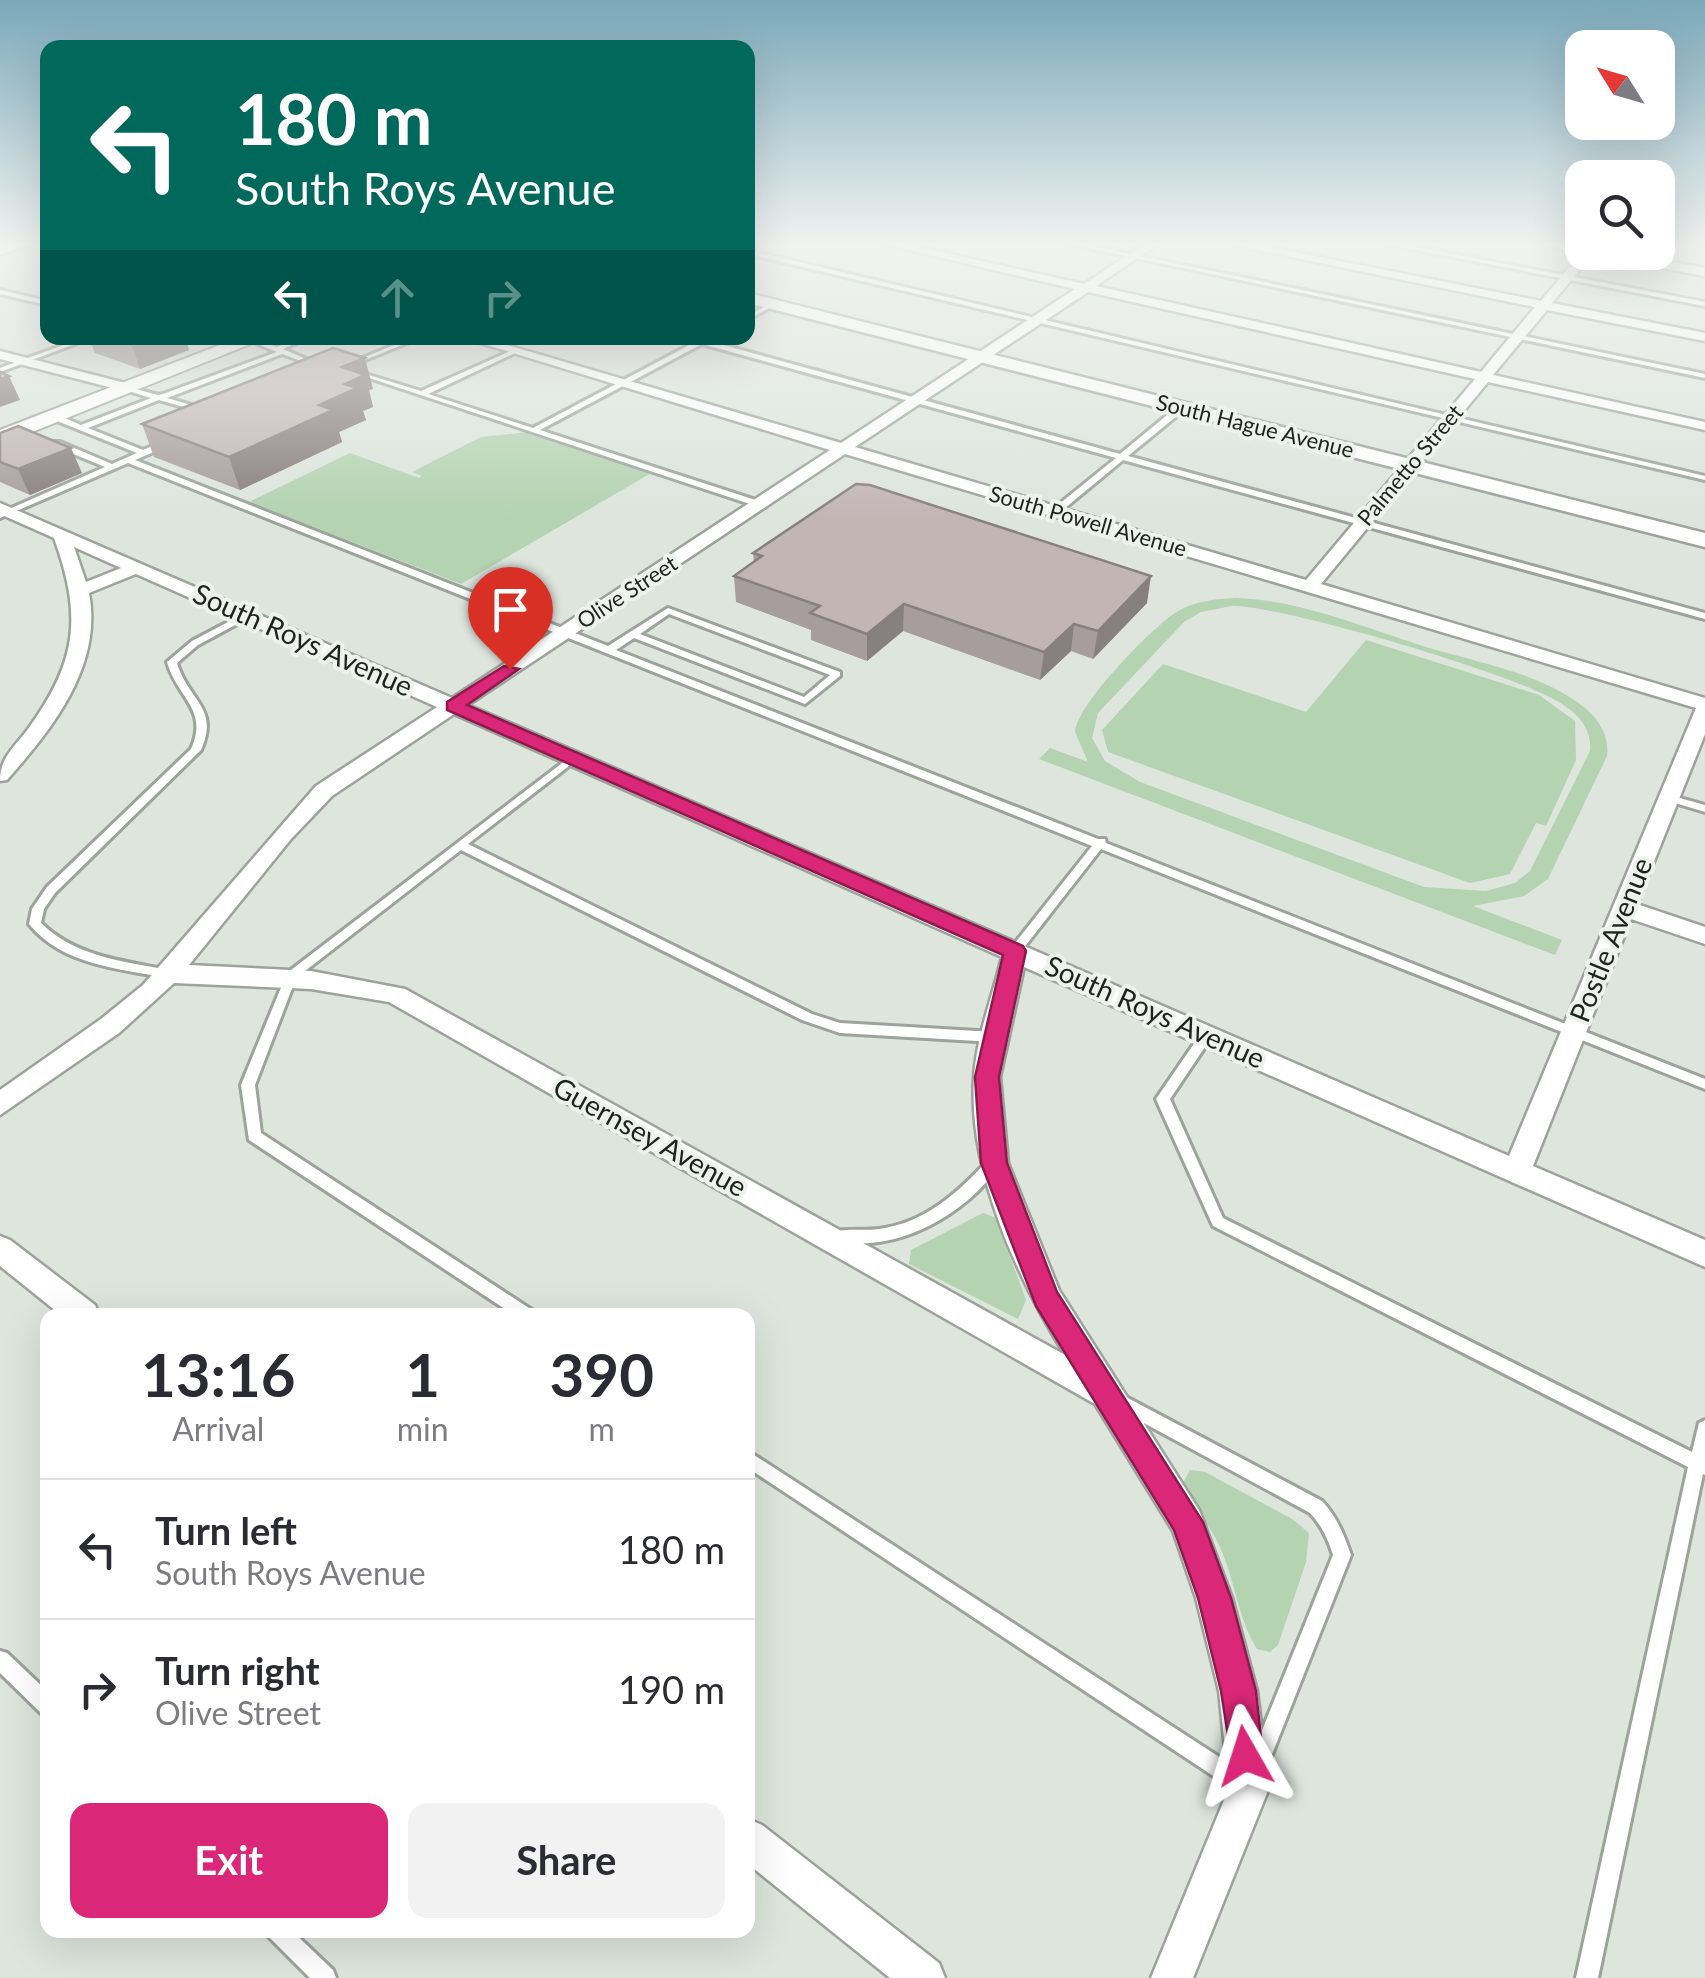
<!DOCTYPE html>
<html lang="en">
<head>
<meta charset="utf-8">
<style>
	:root { --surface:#fff; --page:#f2f2f3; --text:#2b2b33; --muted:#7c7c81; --line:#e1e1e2; --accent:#db2777 }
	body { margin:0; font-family:Lato,sans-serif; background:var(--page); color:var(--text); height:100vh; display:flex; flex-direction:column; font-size:38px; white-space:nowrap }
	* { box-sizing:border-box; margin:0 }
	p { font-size:32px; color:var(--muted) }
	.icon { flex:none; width:55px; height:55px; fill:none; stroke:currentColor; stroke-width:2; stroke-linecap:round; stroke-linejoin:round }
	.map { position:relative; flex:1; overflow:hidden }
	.details { position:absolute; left:40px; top:1308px; width:715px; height:630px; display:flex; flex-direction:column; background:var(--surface); border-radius:20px; box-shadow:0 10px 40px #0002 }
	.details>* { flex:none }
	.banner { position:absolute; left:40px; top:40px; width:715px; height:305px; border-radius:20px; box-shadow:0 10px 40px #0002; background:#00695c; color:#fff; overflow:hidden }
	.needle { width:65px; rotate:307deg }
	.fabs { position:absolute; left:1565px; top:30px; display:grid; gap:20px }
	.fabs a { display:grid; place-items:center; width:110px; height:110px; border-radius:20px; background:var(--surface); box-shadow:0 10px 40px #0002; font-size:50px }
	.pin { position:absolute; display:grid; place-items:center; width:85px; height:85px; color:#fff; margin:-102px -42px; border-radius:50% 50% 50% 0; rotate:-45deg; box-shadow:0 0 10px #0007 }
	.pin .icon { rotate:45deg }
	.me { position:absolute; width:110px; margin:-55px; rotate:354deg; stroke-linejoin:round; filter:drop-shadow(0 0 8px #0008) }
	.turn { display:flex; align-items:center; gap:35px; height:210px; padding:0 30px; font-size:45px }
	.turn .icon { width:130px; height:130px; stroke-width:2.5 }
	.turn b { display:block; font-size:70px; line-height:85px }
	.lanes { display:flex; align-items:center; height:95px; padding:0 30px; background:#0003; justify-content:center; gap:50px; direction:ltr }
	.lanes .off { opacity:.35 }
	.eta { display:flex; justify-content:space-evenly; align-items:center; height:170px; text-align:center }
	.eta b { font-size:60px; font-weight:700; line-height:70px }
	.primary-button { display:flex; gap:20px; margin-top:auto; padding:20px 30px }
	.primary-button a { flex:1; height:115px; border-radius:20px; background:var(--accent); color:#fff; font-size:40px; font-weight:700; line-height:115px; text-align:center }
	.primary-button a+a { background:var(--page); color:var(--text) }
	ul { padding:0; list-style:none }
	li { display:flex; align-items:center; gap:30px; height:140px; padding:0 30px; border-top:2px solid var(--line) }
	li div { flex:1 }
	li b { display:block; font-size:38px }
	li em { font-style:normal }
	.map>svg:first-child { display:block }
</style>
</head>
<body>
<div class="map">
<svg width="1705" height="1978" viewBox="0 0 1705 1978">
	<rect width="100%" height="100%" fill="#dde5dd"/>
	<path fill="#b3d3b1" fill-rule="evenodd" d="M529 432 653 472 461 584 249 502 350 453 419 478 422 476 412 472 481 437Z
		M1236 598C1301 600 1368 629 1429 648 1477 662 1532 672 1574 700 1594 713 1610 731 1607 756L1548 879 1524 896 1473 906 1562 940 1555 955 1039 759 1050 748 1088 762 1075 732C1077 704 1150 630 1175 613 1193 601 1215 599 1236 598ZM1232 606C1281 605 1527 677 1565 706 1581 717 1592 731 1590 751L1530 871 1515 883 1486 891 1424 887 1140 782 1105 761 1092 738 1098 713 1184 622 1201 612Z
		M1366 640 1539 695 1575 721 1576 760 1546 826 1536 823 1510 874 1470 883 1108 752 1102 730 1163 664 1306 712Z
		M983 1213 996 1218 1026 1300 1018 1319 909 1264 911 1250Z
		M1190 1470 1205 1472 1292 1519 1309 1533 1306 1562 1278 1645 1270 1652 1257 1649C1237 1617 1235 1579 1219 1545 1209 1523 1191 1506 1183 1483Z"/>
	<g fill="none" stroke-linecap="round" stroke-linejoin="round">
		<defs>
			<path id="lane" d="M748 241H753L750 243Z
				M1055 241H1068L1705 374V378Z
				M1370 241H1384L1705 302V306Z
				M1692 241H1705V245L1693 242Z
				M748 250 1705 476V480L748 254Z
				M0 290 48 301V305L0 294Z
				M771 303 776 304 748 320V316Z
				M83 338H91L0 372V368Z
				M249 338 277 347 299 338H307L283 349 320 365 315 366 282 354 167 398 205 409V413L159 400 88 428 143 450 164 441H170V445L135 460 608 646 668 608 840 672V676L805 704 634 638 616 650 1098 839H1105L1106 843 1705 1079V1089L1101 849 1019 954H1011L1009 951 1011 948 1092 846 128 463 0 518V513L105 467 54 446V442H60L112 464 137 453 52 419V415H58L81 425 151 398 125 390V386L158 395 163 394 277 352 249 340ZM669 614 830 675 804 697 640 634Z
				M411 338H419L353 365 348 364Z
				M684 338 705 340 1120 454 1178 406H1184V410L1128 456 1705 613V619L1123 460 1059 513H1053V509L1116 458 702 344 540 430 765 503V507H759L351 372 356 371 421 391 513 350H517V352L428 394 533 428 695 342Z
				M247 612 252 615 250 617 198 645 177 663C188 701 220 707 201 750L55 893 44 909 41 923C76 957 123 961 168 970L174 974 168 978C120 969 62 965 29 924L32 909 47 887 191 749C209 709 177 698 167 662L192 641Z
				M574 754 578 755V759L468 844 812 1014 840 1023 994 1032 999 1034 1000 1037 999 1040 994 1042 840 1033 802 1020 461 850 296 978 255 1085 261 1133 532 1310 535 1315H514L249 1140 241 1085 287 973Z
				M1669 795 1705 805V812L1665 800 1664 798Z
				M1207 1030 1212 1032 1213 1035 1170 1099 1223 1218 1692 1452 1699 1423 1705 1420V1475L1703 1474 1598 1978H1576L1688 1467 1213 1226 1156 1099 1202 1032Z
				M994 1157 999 1159 1001 1163C968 1214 894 1256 833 1240L831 1236 833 1232C848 1228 864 1231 879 1229 925 1223 959 1192 989 1159Z
				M1124 1396 1322 1501C1337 1517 1344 1535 1351 1555L1265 1772 1258 1775 1251 1772 1248 1765 1333 1555C1328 1539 1322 1526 1310 1513L1118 1409 1116 1404 1118 1399Z
				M748 1451 1247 1775 1250 1782 1247 1789 1240 1792 1233 1789 748 1468Z
				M0 1651 7 1653 48 1692V1715L41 1713 0 1673Z
				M266 1930H291L333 1970 336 1978H310L269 1937Z"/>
			<path id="street" d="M18 241H37L0 255V247Z
				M870 241H893L1084 284 1149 241H1163L1096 286 1481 372 1535 307 1214 241H1239L1541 301 1581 253 1529 241 1582 247V252H1618L1705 268V276L1592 255 1552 303 1705 333V341L1547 310 1493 375 1705 422V430L1488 382 1321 584 1705 698V734L1637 904 1705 927V944L1631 919 1533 1166 1705 1240V1267L1024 967 1000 1077 1008 1163 1059 1290 1199 1510 1232 1598 1257 1691 1269 1788 1193 1978H1151L1229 1788 1219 1691 1196 1598 1173 1531 1095 1404 389 1002 311 989 174 983 119 1033 0 1115V1090L101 1019 143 985 316 786 437 707 136 574 89 593C103 666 52 729 7 780L0 781C0 757 14 748 28 729 78 661 82 615 54 538L0 514V503L452 698 830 450 464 338H483L841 443 1075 289ZM1088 292 1475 379 1306 580 855 447ZM845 454 1696 708 1509 1156 468 705ZM74 547 121 568 86 582ZM454 714 1002 957C993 995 976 1038 974 1078 968 1170 1017 1278 1065 1355L405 989 311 971 189 965 291 839 332 796Z
				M0 351 133 385 135 388 128 392 0 359Z
				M0 1236 10 1240 95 1305 99 1315H61L0 1266Z
				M748 1819 762 1825 939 1963 945 1978H890L748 1864Z"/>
			<path id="secondary" d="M748 293 1705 533V547L748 303Z"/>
			<path id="primary" d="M238 338H265L0 445V430Z"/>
		</defs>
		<use href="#lane" stroke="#9ba39b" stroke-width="6"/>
		<use href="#street" stroke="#9ba39b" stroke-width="5"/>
		<use href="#secondary" stroke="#9ba39b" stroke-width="5"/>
		<use href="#primary" stroke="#9ba39b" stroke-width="4"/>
		<use href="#lane" fill="#fff" fill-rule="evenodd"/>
		<use href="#street" fill="#fff" fill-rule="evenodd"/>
		<use href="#secondary" fill="#fff" fill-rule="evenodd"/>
		<use href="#primary" fill="#fff" fill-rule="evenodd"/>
	</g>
	<path fill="#a79d9c" d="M89 338H185L189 350 140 369 95 353Z
		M373 389 369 390 373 407 363 411 366 420 339 432 342 442 240 490 154 457 142 424Z
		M0 433 82 473 30 495 0 482Z
		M753 553 1147 603 1093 659 1071 651 1040 680 903 631 867 661 811 640V630L736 602 734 576 754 562Z"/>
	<path fill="#887f7f" d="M153 338H185L189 350 140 369 132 345Z
		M365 358 373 389 369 390 373 407 363 411 366 420 339 432 342 442 240 490 229 457 319 405 342 367Z
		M9 376 20 400 0 407V379Z
		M71 448 82 473 30 495 18 469Z
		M1151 576 1147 603 1093 659 1098 631Z
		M904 604 903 631 867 661V634Z
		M1074 624 1071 651 1040 680 1044 652Z"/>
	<path fill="#c2b6b5" stroke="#887f7f" stroke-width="2.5" d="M108 338H153L132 345Z
		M333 348 365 358 342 367 365 375 345 384 357 388 319 405 333 410 229 457 142 424Z
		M0 372 9 376 0 379Z
		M18 426 71 448 18 469 0 462V433Z
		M856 484 870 485 1151 576 1098 631 1074 624 1044 652 904 604 867 634 810 613 820 606 734 576 762 556 753 553Z"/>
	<linearGradient id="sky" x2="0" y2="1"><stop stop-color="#7ba8ba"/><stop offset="0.47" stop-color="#f0f3f0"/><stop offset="1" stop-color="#f0f3f0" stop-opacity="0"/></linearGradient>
	<rect width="1705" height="518" fill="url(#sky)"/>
	<path fill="#db2777" stroke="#8e194d" stroke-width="2.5" d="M504 666 519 669 467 705 1023 946 1026 951 999 1077 1007 1163 1057 1292 1203 1522 1231 1598 1256 1691 1263 1756 1258 1768 1245 1773 1233 1768 1221 1691 1198 1598 1174 1530 1036 1306 981 1163 975 1077 1003 955 447 710V702Z"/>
	<g text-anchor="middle" stroke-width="8" stroke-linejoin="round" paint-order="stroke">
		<g font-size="22" fill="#1f221f" stroke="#ebf3ea">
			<text transform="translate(1255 426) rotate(14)" y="8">South Hague Avenue</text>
			<text transform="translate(1410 465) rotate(-50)" y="8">Palmetto Street</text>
			<text transform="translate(1088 521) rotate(16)" y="8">South Powell Avenue</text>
			<text transform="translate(627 592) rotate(-33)" y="8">Olive Street</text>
		</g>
		<g font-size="28" fill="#1f221f" stroke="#ebf3ea">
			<text transform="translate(303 640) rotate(24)" y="10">South Roys Avenue</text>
			<text transform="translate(1611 940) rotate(-68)" y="10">Postle Avenue</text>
			<text transform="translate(1155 1012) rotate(24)" y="10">South Roys Avenue</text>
			<text transform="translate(650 1137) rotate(29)" y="10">Guernsey Avenue</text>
		</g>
	</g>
</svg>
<div class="fabs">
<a><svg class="needle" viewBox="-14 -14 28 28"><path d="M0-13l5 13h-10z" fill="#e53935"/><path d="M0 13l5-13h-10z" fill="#7c7c81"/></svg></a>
<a><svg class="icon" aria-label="search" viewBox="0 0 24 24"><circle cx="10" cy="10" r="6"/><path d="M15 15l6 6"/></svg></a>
</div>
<div class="pin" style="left:510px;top:669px;background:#d93025"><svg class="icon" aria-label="arrive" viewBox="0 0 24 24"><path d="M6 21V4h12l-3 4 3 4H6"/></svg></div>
<svg class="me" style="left:1245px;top:1756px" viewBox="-20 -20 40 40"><path d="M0-17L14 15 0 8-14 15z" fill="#db2777" stroke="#fff" stroke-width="4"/></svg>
<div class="banner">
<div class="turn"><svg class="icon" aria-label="left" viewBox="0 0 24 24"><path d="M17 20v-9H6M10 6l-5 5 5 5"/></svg><div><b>180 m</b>South Roys Avenue</div></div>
<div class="lanes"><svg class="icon" aria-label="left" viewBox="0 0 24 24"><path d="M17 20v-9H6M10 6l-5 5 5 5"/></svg><svg class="icon off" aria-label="ahead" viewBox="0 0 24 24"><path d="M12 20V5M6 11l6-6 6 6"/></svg><svg class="icon off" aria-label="right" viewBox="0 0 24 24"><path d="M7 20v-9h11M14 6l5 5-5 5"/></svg></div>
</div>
<section class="details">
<div class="eta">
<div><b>13:16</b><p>Arrival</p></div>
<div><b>1</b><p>min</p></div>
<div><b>390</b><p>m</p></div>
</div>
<ul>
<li><svg class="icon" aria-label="left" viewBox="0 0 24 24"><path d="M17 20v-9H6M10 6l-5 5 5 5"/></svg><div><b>Turn left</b><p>South Roys Avenue</p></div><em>180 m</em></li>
<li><svg class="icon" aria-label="right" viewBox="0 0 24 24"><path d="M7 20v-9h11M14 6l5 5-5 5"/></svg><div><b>Turn right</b><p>Olive Street</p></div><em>190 m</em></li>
</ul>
<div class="primary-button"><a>Exit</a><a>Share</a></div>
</section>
</div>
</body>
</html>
